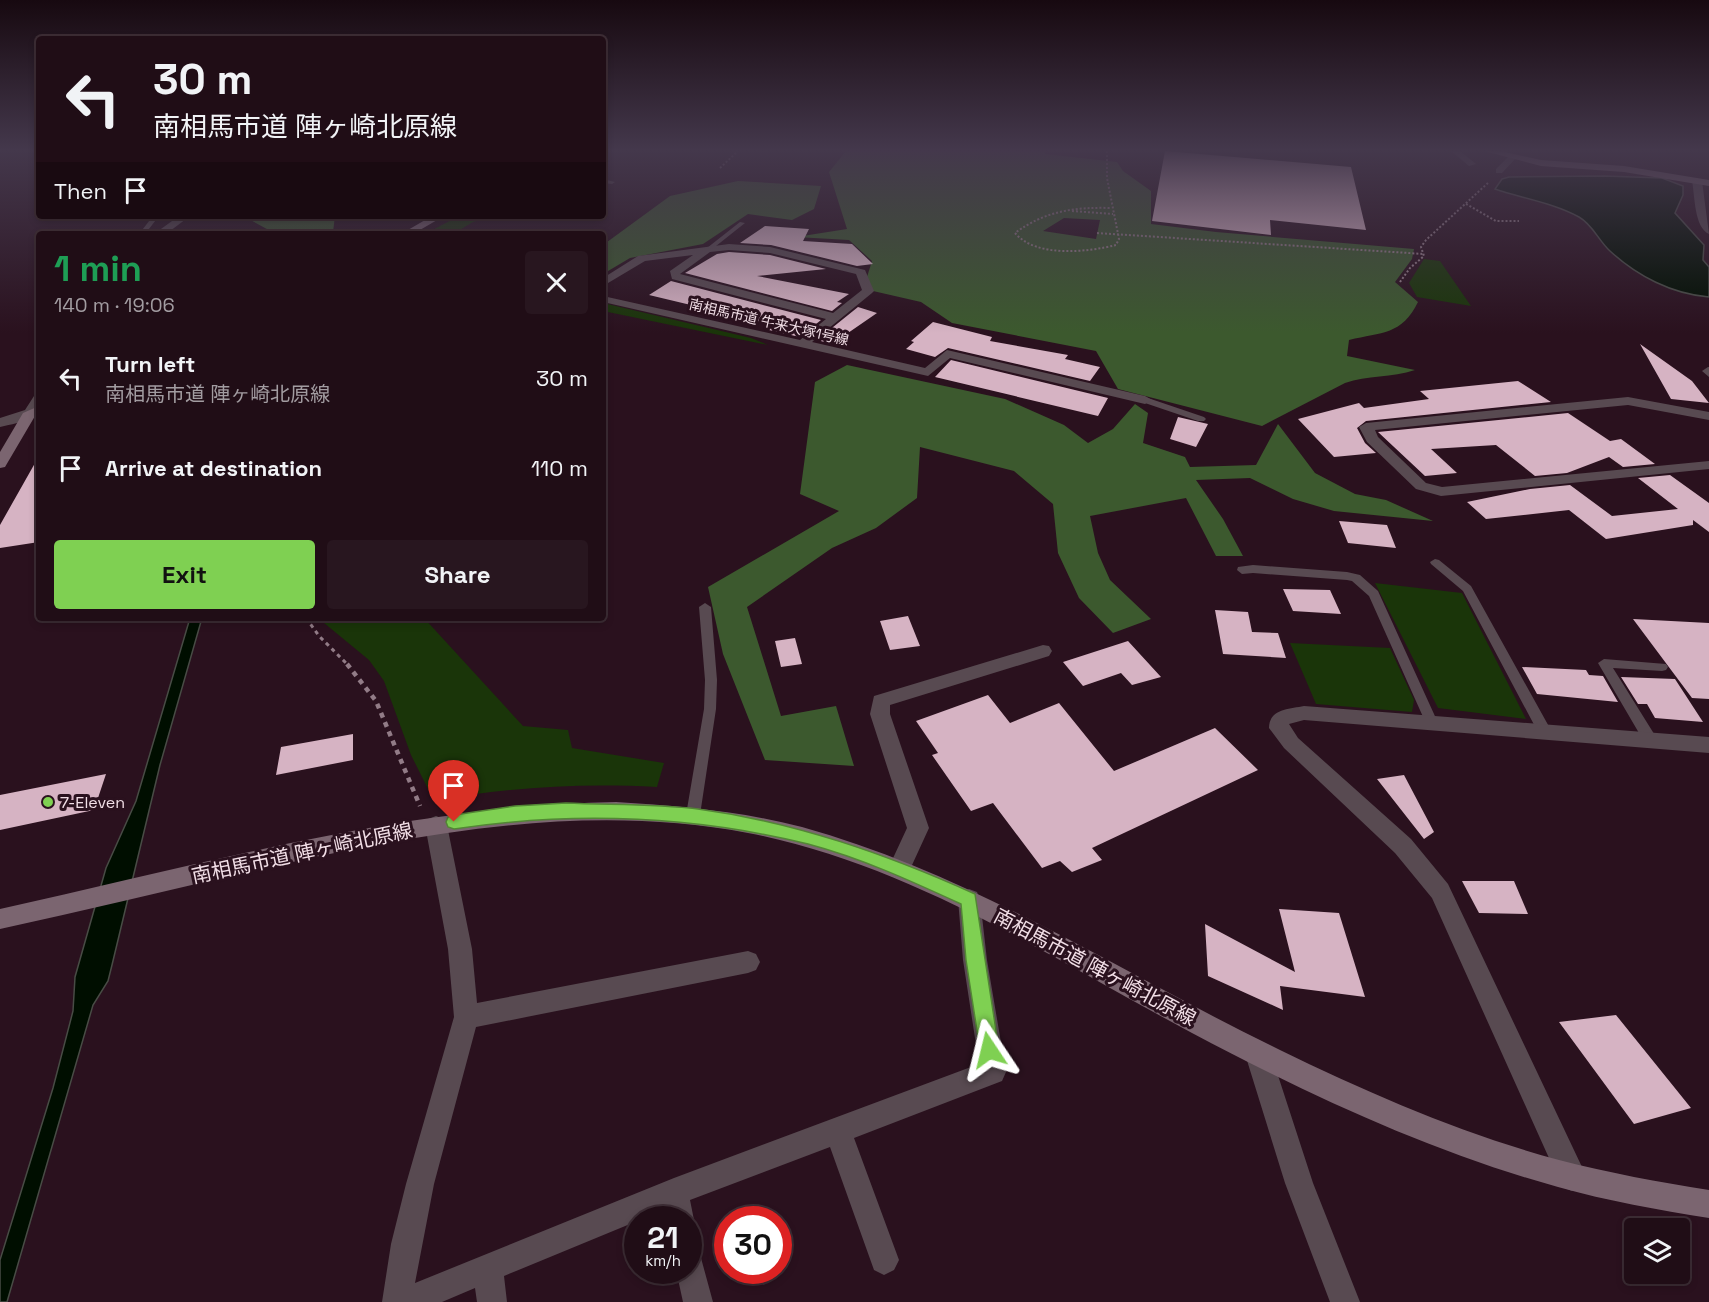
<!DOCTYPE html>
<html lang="en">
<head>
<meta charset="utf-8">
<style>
	:root { --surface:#200d16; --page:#28161f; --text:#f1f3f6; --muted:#a29ca1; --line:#3d2d35; --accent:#7fd052 }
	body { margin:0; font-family:"Space Grotesk","Noto Sans JP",sans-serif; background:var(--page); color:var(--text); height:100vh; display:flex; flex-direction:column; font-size:22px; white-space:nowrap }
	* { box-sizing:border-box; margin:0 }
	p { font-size:20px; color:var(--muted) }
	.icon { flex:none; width:33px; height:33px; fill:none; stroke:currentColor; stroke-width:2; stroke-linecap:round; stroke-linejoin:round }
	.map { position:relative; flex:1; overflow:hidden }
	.side { position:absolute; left:36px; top:231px; width:570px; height:390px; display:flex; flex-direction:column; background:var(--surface); border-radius:6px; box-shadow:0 3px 9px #0003,0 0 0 2px var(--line) }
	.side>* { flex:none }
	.guide { position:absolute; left:36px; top:36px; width:570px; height:183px; border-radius:6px; box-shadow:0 3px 9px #0003,0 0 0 2px var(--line); background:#200d16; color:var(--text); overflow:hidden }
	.buttons { position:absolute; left:1624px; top:1218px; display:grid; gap:12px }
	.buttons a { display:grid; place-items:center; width:66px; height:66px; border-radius:6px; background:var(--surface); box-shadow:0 3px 9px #0003,0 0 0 2px var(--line); font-size:30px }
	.speed { position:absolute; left:624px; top:1206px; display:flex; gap:12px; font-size:30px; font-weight:700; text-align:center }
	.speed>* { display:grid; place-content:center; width:78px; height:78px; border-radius:50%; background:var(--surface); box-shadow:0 3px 9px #0003,0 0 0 2px var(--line); line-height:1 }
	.speed small { font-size:15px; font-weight:400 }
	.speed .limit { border:9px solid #d22; background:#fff; color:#111 }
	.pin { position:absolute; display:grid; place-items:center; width:51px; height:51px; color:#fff; margin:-62px -26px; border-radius:50% 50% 50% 0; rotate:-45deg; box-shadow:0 0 6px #0007 }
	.pin .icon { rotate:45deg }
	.me { position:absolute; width:66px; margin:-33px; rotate:350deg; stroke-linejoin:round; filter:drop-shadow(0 0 4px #0008) }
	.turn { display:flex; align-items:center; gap:21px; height:126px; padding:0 18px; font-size:27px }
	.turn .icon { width:78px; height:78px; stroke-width:2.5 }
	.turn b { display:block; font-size:42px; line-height:51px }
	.then { display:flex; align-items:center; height:57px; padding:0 18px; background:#0003; gap:12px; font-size:22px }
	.round { display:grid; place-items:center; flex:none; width:63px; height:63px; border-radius:6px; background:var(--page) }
	.headline { display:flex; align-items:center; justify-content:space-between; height:102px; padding:0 18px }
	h1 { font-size:36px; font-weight:600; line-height:45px; color:#1e9e55 }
	.button { display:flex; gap:12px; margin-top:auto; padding:12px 18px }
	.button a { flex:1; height:69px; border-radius:6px; background:var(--accent); color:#111; font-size:24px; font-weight:600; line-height:69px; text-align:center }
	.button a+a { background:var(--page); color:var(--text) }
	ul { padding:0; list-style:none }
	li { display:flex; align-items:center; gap:18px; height:90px; padding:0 18px }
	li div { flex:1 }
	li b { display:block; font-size:22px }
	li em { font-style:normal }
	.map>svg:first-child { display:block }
</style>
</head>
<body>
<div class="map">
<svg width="1709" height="1302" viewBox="0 0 1709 1302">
	<rect width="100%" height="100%" fill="#2a111e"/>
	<path fill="#1a3509" d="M459 216H494L473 222 453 234H425Z
		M1424 259 1440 261 1471 306 1417 297 1409 283Z
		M603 303 751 338 768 345 603 311Z
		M1375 583 1462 593 1526 719 1438 708Z
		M318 618H424L523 726 568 730 572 748 664 763 657 787C581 783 509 787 434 801L411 755 384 681 369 660Z
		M1290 643 1390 648 1414 700 1412 712 1316 704Z"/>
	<path fill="#3c592e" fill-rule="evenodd" d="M846 151H1045V154L1117 162 1123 171 1151 191V224L1216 232 1414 249 1412 259 1395 282 1418 302C1402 335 1382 332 1349 340L1347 356 1415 370C1392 378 1367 375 1345 383L1262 426 1118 389 1096 351 952 323 921 302 873 291 867 277 872 261 849 240 796 237 847 229 829 172ZM1064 218 1100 220 1096 239 1043 231Z
		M738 181 821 186 814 209 792 220 748 214 703 244 630 258 603 274V245L670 196Z
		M243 216H335L333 232 328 234H276Z
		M847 365 1005 399 1064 425 1088 443 1113 429 1135 404 1148 413 1143 443 1185 457 1190 467 1256 465 1278 424 1315 473 1355 494 1386 500 1433 521 1334 511 1293 499 1250 478 1196 480 1223 519 1243 556H1216L1186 498 1090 516 1098 553 1110 580 1151 619 1113 633 1079 598 1058 553 1053 504 1014 471 920 447 917 498 876 528 832 548 747 607 781 716 836 706 854 766 765 760 723 654 708 587 839 511 800 494 815 382Z"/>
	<path fill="#000e00" stroke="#484c45" stroke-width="1.5" d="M1604 176 1662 178 1683 186V195L1675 213 1704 245 1703 260 1709 267V297C1672 294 1637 276 1610 251 1598 240 1593 225 1579 217 1554 203 1521 198 1495 189L1502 179 1509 177Z
		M190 618H202L160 765 112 965 108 981 93 1005 7 1302H0V1260L53 1088 73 1011 75 977 106 868 136 801Z"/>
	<path fill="#d6b3c3" d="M1165 151 1351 167 1366 230 1270 220 1271 235 1152 221Z
		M765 226 809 229 803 241 852 244 873 264 857 266 771 245 740 243Z
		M729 252 770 255 826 269 757 276 849 294 837 302 842 303 832 311 685 273 717 254Z
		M671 281 821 320 800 337 769 330 775 325 649 295Z
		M858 307 877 313 832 344 817 340Z
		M933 322 992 337 990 341 1068 355 1065 359 1100 367 1090 381 948 348 935 357 906 349 914 342 911 341Z
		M1640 344 1692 381 1709 403 1671 399Z
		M951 360 1108 398 1098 416 935 377Z
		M1518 381 1551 402 1366 421 1357 428 1365 443 1376 453 1334 457 1298 419 1359 403 1364 408 1429 399 1420 391Z
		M1568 413 1610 441 1621 439 1655 464 1623 467 1609 457 1567 473 1535 476 1496 445 1431 449 1457 473 1425 476 1378 432Z
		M1178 417 1208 424 1196 447 1170 439Z
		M39 456V542L0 548V525Z
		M1670 475 1709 503V532L1693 520V525L1606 539 1569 510 1486 519 1467 502 1530 489 1570 485 1612 516 1678 509 1638 478Z
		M1339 521 1387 525 1396 548 1348 543Z
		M1283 589 1330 590 1341 614 1293 611Z
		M1215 610 1248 612 1252 632 1278 633 1286 658 1223 654Z
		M908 616 920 646 890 650 880 621Z
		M1633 619 1709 623V699L1692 698Z
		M795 638 802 664 781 667 775 641Z
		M1128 641 1161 677 1132 685 1121 673 1083 686 1063 662Z
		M1522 667 1586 670 1589 675 1603 676 1618 702 1537 694Z
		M1621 677 1675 679 1703 722 1655 718 1647 704H1638Z
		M988 695 1010 723 1059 703 1114 771 1215 728 1258 770 1092 848 1102 860 1072 872 1060 861 1042 868 993 803 971 811 932 755 938 753 916 721Z
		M353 734V760L276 775 281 747Z
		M106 774 94 810 0 830V795Z
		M1404 775 1434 832 1424 839 1377 779Z
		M1462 881H1514L1528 914 1479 913Z
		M1279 909 1339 913 1365 997 1280 986 1283 1010 1208 976 1205 924 1295 972Z
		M1616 1015 1691 1108 1634 1124 1559 1022Z"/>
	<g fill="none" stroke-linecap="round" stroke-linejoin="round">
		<path stroke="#927c87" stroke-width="2" stroke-dasharray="2 2" stroke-linecap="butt" d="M1107 151V178L1119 239 1116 245C1088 252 1036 258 1015 233 1045 211 1074 207 1111 208
			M720 168 738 151
			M1466 204 1496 221H1519
			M1072 211 1113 214
			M1097 233 1424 254
			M1400 282 1410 268 1424 256 1421 247 1426 240 1489 182"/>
		<path stroke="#927c87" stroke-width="3" stroke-dasharray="4 4" stroke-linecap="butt" d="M306 618 319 636 349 666"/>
		<path stroke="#927c87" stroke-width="4.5" stroke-dasharray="5 5" stroke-linecap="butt" d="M347 664 376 701 420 806"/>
		<path fill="#584a51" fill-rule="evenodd" d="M603 179 615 182 612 184 603 183Z
			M153 216H159L145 234H139Z
			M740 222 745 223 711 250H707V248Z
			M1145 397 1204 417 1206 419 1204 421H1198L1142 402 1141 400Z
			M1435 559 1439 560 1471 586 1552 732 1550 736H1540L1463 591 1431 564 1430 562Z
			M1253 565 1347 572 1360 575 1378 591 1439 725 1438 728H1428L1369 596 1352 581 1347 580 1253 573 1242 574 1237 570 1238 567Z
			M705 603 711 607 717 680 716 709 700 815 698 819 693 821 688 819 686 815 704 709 705 680 699 607Z
			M1604 659 1666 664 1668 667 1666 670 1662 671 1613 668 1656 737 1658 741 1656 745H1646L1598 663Z"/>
		<path fill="#584a51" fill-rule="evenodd" d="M1451 151H1460L1476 164 1469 166Z
			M1509 156 1516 158 1502 173H1496V169Z
			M1697 178 1702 181 1709 234C1694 227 1695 196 1692 181Z
			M179 216H190L166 234H154Z
			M729 244 770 247 865 270 874 291 872 293 812 342 925 368 947 350 1145 396 1152 400 1145 404 950 358 928 376 603 302V296L800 340 826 319 672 279 670 271 693 255 645 261 603 286V278L638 256ZM729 250 770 253 856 274 862 290 833 313 680 274 710 252Z
			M1708 367H1709V377L1702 371Z
			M39 395C39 422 24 421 0 427V418L25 410 34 396Z
			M1628 397 1709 412V420L1628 405 1375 430 1378 437 1426 483 1442 487 1709 461V469L1441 496 1416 489 1367 442 1359 427 1366 423Z
			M1043 645 1049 646 1052 651 1049 656 890 705V714L929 828 907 876 899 879 891 876 888 869 907 828 870 714 874 696Z
			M1304 706 1709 737V753L1304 720 1289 724 1298 738 1411 839 1448 884 1582 1167 1586 1177 1582 1187 1572 1191 1562 1187 1432 898 1395 853 1284 748 1269 728C1269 709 1289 709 1304 706Z
			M436 816 444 819 447 825 472 949 477 1003 748 951 756 954 760 962 756 970 748 973 476 1027 434 1184 415 1283 674 1178 979 1064 963 960 958 899 961 892 969 889 977 892 980 899 987 960 1006 1072 1002 1081 854 1138 899 1260 894 1270 884 1275 874 1270 830 1147 690 1200 694 1220 688 1231V1220H666L664 1210 504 1276 507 1302H477L475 1288 442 1302H382L391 1244 406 1184 454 1017 448 949 425 825 428 819Z
			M1258 1041 1267 1045 1271 1054 1313 1183 1360 1302H1330L1285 1183 1245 1054 1249 1045Z
			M688 1242 698 1247 713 1302H683L676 1270H688Z"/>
		<path fill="#7b6570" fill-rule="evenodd" d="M1484 151H1500L1541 160 1624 166 1709 180V186L1624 172 1541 166Z
			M432 216H444L413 234H401Z
			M39 406V414L35 416 5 467 0 468V452L23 413Z
			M616 802C679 806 741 811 802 827 972 874 1123 974 1280 1050 1370 1094 1463 1134 1559 1160 1609 1173 1659 1182 1709 1190V1218C1658 1210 1608 1201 1558 1187 1431 1152 1309 1095 1192 1033 1050 957 909 864 748 833 580 801 411 835 247 872 165 891 82 911 0 929V909C204 864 406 806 616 802Z"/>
	</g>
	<linearGradient id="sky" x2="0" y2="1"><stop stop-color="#170910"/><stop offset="0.45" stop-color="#44384c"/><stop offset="1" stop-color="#44384c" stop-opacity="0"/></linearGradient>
	<rect width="1709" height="333" fill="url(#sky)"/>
	<path fill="#7fd052" stroke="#538735" stroke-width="1.5" d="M566 803C609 805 655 804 698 809 795 822 886 854 975 894L999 1050 996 1057 989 1060 983 1057 980 1050 966 960 961 904C911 881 861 858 808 844 689 815 574 811 454 829L448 827 446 822 448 817 454 815 515 806Z"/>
	<circle fill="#7fd052" stroke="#2a111e" stroke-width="2" cx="48" cy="802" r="6"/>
	<g text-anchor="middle" stroke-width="6" stroke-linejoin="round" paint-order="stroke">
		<g font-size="14" fill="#f1dee6" stroke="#2a111e">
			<text transform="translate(769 322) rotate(13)" y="5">南相馬市道 牛来大塚1号線</text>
		</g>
		<g font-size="16" fill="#f1dee6" stroke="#2a111e" text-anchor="start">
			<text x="60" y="808">7-Eleven</text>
		</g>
		<g font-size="20" fill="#f1dee6" stroke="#2a111e">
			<text transform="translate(302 853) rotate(-12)" y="7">南相馬市道 陣ヶ崎北原線</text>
			<text transform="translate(1095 967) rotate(28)" y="7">南相馬市道 陣ヶ崎北原線</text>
		</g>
	</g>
</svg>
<div class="buttons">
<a><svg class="icon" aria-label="layers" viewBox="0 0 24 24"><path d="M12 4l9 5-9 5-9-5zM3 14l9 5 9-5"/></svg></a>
</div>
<div class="speed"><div>21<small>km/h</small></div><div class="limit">30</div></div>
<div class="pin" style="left:454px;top:822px;background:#d93025"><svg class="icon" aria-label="arrive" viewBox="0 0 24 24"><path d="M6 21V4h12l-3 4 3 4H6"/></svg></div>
<svg class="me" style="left:989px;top:1050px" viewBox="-20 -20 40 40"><path d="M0-17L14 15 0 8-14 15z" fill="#7fd052" stroke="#fff" stroke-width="4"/></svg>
<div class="guide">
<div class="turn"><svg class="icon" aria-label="left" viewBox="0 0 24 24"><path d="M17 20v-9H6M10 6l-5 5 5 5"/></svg><div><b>30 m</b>南相馬市道 陣ヶ崎北原線</div></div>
<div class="then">Then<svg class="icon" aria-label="arrive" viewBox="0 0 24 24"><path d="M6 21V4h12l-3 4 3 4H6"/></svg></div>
</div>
<section class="side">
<div class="headline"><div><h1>1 min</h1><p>140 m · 19:06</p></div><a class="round"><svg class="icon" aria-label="close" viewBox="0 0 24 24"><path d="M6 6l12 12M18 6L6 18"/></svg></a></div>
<ul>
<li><svg class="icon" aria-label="left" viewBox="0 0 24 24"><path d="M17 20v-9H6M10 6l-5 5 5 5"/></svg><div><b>Turn left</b><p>南相馬市道 陣ヶ崎北原線</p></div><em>30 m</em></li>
<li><svg class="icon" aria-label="arrive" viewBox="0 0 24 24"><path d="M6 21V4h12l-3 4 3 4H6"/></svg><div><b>Arrive at destination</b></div><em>110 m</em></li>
</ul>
<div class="button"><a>Exit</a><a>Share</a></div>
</section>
</div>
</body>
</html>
